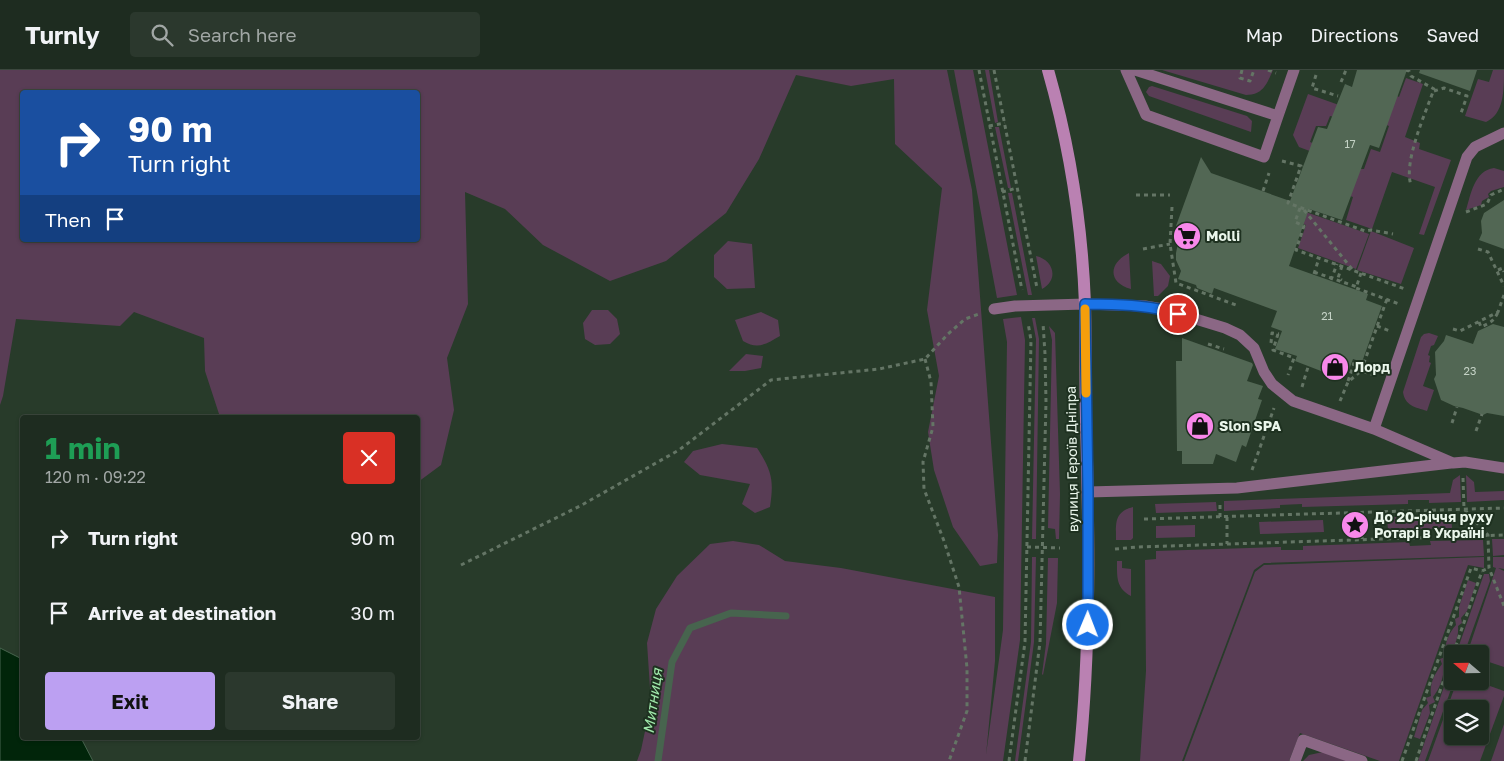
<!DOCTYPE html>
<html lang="en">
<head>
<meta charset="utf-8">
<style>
	:root { --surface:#1e2c20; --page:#2b382d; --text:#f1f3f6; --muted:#a1a7a5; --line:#3c483e; --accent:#bca0f2 }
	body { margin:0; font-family:"Golos Text",sans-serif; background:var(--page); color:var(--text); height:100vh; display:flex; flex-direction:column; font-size:19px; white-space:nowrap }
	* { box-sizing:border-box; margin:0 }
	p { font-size:16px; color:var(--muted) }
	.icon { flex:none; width:28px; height:28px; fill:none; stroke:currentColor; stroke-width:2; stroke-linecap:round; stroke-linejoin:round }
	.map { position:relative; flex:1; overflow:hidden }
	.sheet { position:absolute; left:20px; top:345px; width:400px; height:325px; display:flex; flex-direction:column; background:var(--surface); border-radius:5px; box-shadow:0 1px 4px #0004,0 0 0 1px var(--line) }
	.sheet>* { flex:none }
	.guide { position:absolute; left:20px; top:20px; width:400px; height:152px; border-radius:5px; box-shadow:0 1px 4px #0004,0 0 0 1px var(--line); background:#1a4fa0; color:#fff; overflow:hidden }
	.needle { width:32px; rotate:290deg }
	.controls { position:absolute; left:1444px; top:575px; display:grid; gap:10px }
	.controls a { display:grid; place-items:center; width:45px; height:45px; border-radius:5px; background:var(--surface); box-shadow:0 1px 4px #0004,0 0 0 1px var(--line); font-size:25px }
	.pin { position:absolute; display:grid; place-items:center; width:42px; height:42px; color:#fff; margin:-21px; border:2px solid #fff; border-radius:50%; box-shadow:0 1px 5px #0007 }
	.me { position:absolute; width:55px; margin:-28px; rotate:1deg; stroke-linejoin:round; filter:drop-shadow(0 0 4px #0008) }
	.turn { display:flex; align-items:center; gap:18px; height:105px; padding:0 25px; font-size:22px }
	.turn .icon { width:65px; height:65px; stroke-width:2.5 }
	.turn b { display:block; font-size:35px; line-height:42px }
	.then { display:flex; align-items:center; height:48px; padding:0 25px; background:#0003; gap:10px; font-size:19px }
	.round { display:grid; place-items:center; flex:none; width:52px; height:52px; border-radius:5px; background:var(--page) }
	.overview { display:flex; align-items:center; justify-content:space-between; height:85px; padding:0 25px }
	h1 { font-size:30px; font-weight:700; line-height:38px; color:#1e9e55 }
	.primary-button { display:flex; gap:10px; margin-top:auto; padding:10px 25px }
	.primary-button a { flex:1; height:58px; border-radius:5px; background:var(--accent); color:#111; font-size:20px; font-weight:700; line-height:58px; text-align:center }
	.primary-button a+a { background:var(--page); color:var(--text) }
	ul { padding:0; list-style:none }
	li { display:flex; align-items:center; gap:15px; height:75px; padding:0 25px }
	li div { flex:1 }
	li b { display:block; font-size:19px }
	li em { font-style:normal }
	header { display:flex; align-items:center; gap:30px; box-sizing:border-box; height:70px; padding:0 25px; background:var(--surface); border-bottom:1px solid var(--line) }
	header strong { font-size:24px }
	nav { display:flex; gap:28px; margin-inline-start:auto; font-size:18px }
	.search { width:350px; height:45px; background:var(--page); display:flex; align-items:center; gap:12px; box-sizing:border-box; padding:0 18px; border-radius:5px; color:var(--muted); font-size:19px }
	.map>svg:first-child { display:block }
</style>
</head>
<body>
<header>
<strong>Turnly</strong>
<div class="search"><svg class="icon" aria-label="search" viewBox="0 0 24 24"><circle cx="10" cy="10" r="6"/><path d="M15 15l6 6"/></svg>Search here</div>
<nav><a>Map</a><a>Directions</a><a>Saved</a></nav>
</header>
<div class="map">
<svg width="1504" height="691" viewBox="0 0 1504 691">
	<rect width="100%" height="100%" fill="#283b2a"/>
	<path fill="#593d55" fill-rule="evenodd" d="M0 0H947L972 120 998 465 997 493 980 496 953 457 934 400 928 362 939 306 927 240 942 118 895 74 894 9 851 16 796 5 759 89 726 143 666 191 610 211 543 175 505 139 465 122 468 234 447 288 454 340 441 395 418 412V348L220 347 205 301 204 268 134 242 120 256 16 249 3 326 0 335ZM22 22H418V170H22Z
		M954 0H973L1017 225 997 228Z
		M985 0H989L998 52 995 53Z
		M1162 0H1273C1267 14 1263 25 1246 25Z
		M1493 0H1504C1504 21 1504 44 1486 52L1465 46 1478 9 1489 12Z
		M1406 8 1423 14 1405 67 1420 73 1419 79 1451 90 1424 165 1419 164 1435 117 1392 102 1372 159 1346 150 1353 127 1347 125 1360 99H1364L1371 79 1380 82 1389 56 1384 54 1395 25 1399 27Z
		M1152 16 1247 46 1252 51 1251 62 1149 26 1146 22 1149 17Z
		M1308 24 1339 35 1334 47 1330 46 1326 56H1316L1310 72 1318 75 1315 83 1299 77 1293 65Z
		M995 57H999L1011 118H1008Z
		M1494 98 1504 101V117L1491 121 1488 124 1489 127 1482 131 1481 135 1466 140C1471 124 1474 101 1494 98Z
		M1008 123H1012L1032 225H1028Z
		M1300 140 1369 164 1356 199 1298 178 1306 155 1296 151Z
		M1371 161 1414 178 1401 214 1357 200Z
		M728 171 752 174 755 218 727 219 714 207V185Z
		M1129 183 1131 219C1107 212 1109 193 1129 183Z
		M1036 186C1054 190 1059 210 1042 219Z
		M1152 191 1161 194 1170 206 1168 216 1158 226H1154Z
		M592 240H608L617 249 620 264 610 274 595 275 585 269 583 253Z
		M761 242 778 250 780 266C766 274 758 280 743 271L735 250Z
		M1021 247 1025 270 1020 570 1003 691H637L641 680 651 633 647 573 656 539 677 506 710 474 733 471 759 475 785 491 841 498 995 527V591L986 685 1003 560 1007 272 1003 249Z
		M1032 248H1035L1039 269 1036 469H1032L1036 269Z
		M1049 256 1055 263 1060 424 1059 469H1056L1055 459 1048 458 1052 270Z
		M1429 263 1438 266 1434 275 1431 276 1428 285 1430 286 1429 292 1431 293 1423 316 1434 320 1427 341C1415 337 1405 336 1403 322L1421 267 1424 264Z
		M746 284 763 286 761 298 745 301H729Z
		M722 374 757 378C772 401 774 410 770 437L755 443 742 434 750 414 700 405 684 392 693 381Z
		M1460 405 1461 432 1429 433V430H1408V434L1302 437V434L1280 435V438L1224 441V431L1450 423 1453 410Z
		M1466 405 1474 412 1475 422 1504 421V430L1467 432Z
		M1216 432 1217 441 1156 443 1155 434Z
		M1133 437V468L1131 470H1116C1116 453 1114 442 1133 437Z
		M1451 446 1452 458 1388 460 1387 447Z
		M1323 450 1324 462 1260 464 1259 452Z
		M1195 455V467L1156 468V456Z
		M1492 469H1504V485L1493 486Z
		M1483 470 1484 486 1264 493 1254 500 1182 691H1140L1146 601 1145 490 1156 489V481L1281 477V480H1303V476L1409 472 1410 476 1431 475 1430 471Z
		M1032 487H1036L1034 572 1018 691H1015L1031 572Z
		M1484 487V498L1468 495 1399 691H1380L1300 663 1289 691H1184L1255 502 1264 495Z
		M1493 487H1504V499L1498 498 1504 501V597L1480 589V584H1467L1496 498 1493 497Z
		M1048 488H1058L1057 533 1043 605 1042 604 1046 574Z
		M1117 491H1122V498L1131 499V526C1116 518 1117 507 1117 491Z
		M1484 504H1489L1490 511 1464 584H1456Z
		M1468 510 1476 513 1467 541 1461 548 1462 553 1458 556C1459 568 1454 579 1446 588L1449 592 1444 595C1444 607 1440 618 1433 627L1435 632 1429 635 1430 643 1420 669 1414 667 1422 640 1428 633 1426 628 1431 626C1429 614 1435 603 1442 594L1440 589 1445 587C1444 575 1448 564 1456 555L1455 549 1459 547V537Z
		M1452 594V611H1454L1425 691H1418Z
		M1457 611H1476L1504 621V626L1480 691H1428ZM1452 639H1480V666H1452Z
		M1504 654V691H1491Z
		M1323 682 1349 691H1303L1309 685Z"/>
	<path fill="#01250a" stroke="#47644e" d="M0 578 22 589V668H81L93 691H0Z"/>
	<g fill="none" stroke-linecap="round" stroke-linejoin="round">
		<path stroke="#47644e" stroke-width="7" d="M658 691 672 592 690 558 731 543 786 546"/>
	</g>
	<path fill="#526754" d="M1357 0H1407L1379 78 1370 75 1342 150 1309 139 1289 196 1368 224 1366 230 1382 236 1362 292 1353 289 1347 305 1323 296 1321 301 1295 291 1297 286 1275 279 1282 261 1271 257 1277 241 1214 218 1212 224 1197 218 1196 215 1178 209 1181 201 1176 190V183L1181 158 1176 156 1201 87 1211 103 1290 131 1318 57 1327 59 1345 14 1352 17Z
		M1420 0H1477L1470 21 1419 3Z
		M1504 130V179L1479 170 1482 163 1481 151 1484 143Z
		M1493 254 1504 257V346L1487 343 1483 345 1463 338 1454 336 1441 330 1434 309 1436 305 1435 282 1444 271 1446 265 1473 274 1478 261Z
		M1182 268 1252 293 1253 295 1247 311 1263 316 1258 329 1262 330 1246 377 1242 375 1236 392 1216 384 1213 394H1182V381H1177L1176 291H1182Z"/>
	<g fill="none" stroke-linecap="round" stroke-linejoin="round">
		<path stroke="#647565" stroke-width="3" stroke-dasharray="4 4" stroke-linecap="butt" d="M979 0 1022 220
			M994 0 1037 218
			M1242 0 1240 8 1250 11 1254 0
			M1268 0 1276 3
			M1406 0 1409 1 1411 6 1434 19C1426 42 1403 92 1411 115
			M1316 5 1312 18 1338 26
			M1341 12 1346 0
			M1434 21 1444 18 1467 26 1460 46
			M989 56 1005 53
			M1282 91 1301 96 1288 133 1365 161 1371 160 1393 164
			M1263 121 1269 103
			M1002 122 1017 118
			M1136 125H1170
			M1172 137 1170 174 1176 213 1236 235
			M1300 138 1295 152 1304 156 1296 180 1405 219
			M1304 140 1352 199
			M1466 142 1487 134 1491 125 1504 119
			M1143 179 1170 174
			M1478 179 1488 182 1504 216
			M1342 196 1338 208 1342 210
			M1498 200 1503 198 1504 202
			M1314 202 1357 217
			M1361 203 1356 218 1399 234
			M1314 204 1319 188
			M1331 210 1337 194
			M1479 252 1481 257C1490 253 1494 251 1498 242
			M1377 256 1390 261
			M1453 259 1460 261 1498 242 1504 225
			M1278 264 1273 280 1294 288 1288 305
			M1271 273 1272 263 1279 264
			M1208 274 1224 279
			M925 289 931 312 933 357 923 392 924 419 944 471 959 517 967 598V641L949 691
			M1361 301 1387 229
			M1348 311 1354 294 1351 293
			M1302 317 1308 297
			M1340 331 1348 312 1361 301 1374 305
			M1452 353 1457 337
			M1476 361 1482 344
			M1252 400 1274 338
			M1463 408 1464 439 1488 465 1489 498 1504 536
			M1220 435V447
			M1227 447V474
			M1144 449 1504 438
			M1362 469V442
			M1027 477 1060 478
			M1115 479 1138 477 1504 465
			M461 495 580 436 679 380 771 310 879 299 925 289 948 264 965 249 979 244
			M1453 584 1482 501 1489 498
			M1009 691 1025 572 1031 270 1028 253
			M1025 691 1040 572 1046 332 1045 284 1043 253
			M1402 691 1471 498 1482 501
			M1416 691 1452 586"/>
		<path stroke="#8b6785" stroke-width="11" d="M1126 0 1146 45 1264 87 1278 46
			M1135 0 1278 46 1294 0
			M994 239 1015 236 1085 234 1145 236 1163 239 1225 258 1240 265 1254 278 1264 302 1272 314 1293 331 1374 359 1453 393 1465 392 1504 398
			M1374 359 1467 87 1475 77 1504 63
			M1088 422 1237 418 1451 393
			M1295 691 1303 670 1362 691"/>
		<path stroke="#ba81b2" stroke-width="12" d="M1048 0C1070 77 1082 154 1085 234 1086 272 1085 310 1086 348 1089 462 1091 577 1079 691"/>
	</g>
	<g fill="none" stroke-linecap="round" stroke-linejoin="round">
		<defs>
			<path id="route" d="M1088 555V422L1085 234C1116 235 1148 234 1178 244"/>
		</defs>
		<use href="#route" stroke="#114b97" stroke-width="12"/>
		<use href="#route" stroke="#1a73e8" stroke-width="9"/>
		<path stroke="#f59e0b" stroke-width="9" d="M1085 239 1086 323"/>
	</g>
	<defs>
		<symbol id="supermarket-disc" viewBox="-11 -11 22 22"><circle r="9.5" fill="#f888ea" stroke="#1e3120"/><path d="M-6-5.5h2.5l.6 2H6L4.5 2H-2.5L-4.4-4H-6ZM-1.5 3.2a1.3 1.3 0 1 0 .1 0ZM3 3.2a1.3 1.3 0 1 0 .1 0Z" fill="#111"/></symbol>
		<symbol id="shop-disc" viewBox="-11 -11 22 22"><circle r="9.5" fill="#f888ea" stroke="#1e3120"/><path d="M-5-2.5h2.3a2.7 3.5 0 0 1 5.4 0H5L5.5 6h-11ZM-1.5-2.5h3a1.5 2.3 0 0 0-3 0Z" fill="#111"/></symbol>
		<symbol id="sight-disc" viewBox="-11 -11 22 22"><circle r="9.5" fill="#f888ea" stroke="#1e3120"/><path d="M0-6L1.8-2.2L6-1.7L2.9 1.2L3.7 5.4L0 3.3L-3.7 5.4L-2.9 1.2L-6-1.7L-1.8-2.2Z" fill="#111"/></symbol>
	</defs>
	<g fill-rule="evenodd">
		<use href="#supermarket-disc" x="1171" y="150" width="32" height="32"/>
		<use href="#shop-disc" x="1319" y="281" width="32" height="32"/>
		<use href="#shop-disc" x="1184" y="340" width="32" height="32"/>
		<use href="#sight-disc" x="1339" y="439" width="32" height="32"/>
	</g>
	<g text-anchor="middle" stroke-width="4" stroke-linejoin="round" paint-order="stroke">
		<g font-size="11" fill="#c4d2c5">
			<text x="1350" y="78">17</text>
			<text x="1327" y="250">21</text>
			<text x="1470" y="305">23</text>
		</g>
		<g font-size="14" font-weight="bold" fill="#eaf6eb" stroke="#1e3120" text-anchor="start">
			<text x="1206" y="171">Molli</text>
			<text x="1354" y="302">Лорд</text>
			<text x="1219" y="361">Slon SPA</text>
			<text x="1374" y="452">До 20-річчя руху<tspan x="1374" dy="16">Ротарі в Україні</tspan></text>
		</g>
		<g font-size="14" fill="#eaf6eb" stroke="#1e3120">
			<text transform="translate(1072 389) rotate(-91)" y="5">вулиця Героїв Дніпра</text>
		</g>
		<g font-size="15" font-style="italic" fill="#a0e9ab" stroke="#1e3120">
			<text transform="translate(653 631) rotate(-82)" y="5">Митниця</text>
		</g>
	</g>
</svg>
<div class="controls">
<a><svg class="needle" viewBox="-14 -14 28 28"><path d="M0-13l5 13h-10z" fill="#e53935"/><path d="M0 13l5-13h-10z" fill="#a1a7a5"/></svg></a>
<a><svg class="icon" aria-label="layers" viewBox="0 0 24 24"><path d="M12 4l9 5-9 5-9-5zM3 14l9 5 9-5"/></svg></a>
</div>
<div class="pin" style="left:1178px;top:244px;background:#d93025"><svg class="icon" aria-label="arrive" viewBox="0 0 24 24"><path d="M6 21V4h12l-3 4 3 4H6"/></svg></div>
<svg class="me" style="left:1088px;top:555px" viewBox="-20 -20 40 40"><circle r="17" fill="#1a73e8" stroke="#fff" stroke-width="3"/><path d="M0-11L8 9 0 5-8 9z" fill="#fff"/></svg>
<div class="guide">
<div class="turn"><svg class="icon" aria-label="right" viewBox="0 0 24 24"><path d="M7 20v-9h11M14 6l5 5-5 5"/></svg><div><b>90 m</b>Turn right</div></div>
<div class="then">Then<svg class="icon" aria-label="arrive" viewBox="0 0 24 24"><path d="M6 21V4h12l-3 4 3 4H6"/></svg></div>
</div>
<section class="sheet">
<div class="overview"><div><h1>1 min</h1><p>120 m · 09:22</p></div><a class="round" style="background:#d93025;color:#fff"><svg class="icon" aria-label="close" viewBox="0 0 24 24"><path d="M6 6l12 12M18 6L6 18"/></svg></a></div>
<ul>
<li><svg class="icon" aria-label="right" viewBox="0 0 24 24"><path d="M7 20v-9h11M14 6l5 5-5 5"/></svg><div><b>Turn right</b></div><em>90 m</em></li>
<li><svg class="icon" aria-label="arrive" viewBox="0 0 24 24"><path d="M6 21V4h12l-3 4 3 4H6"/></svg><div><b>Arrive at destination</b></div><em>30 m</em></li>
</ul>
<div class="primary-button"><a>Exit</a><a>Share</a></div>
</section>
</div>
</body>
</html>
